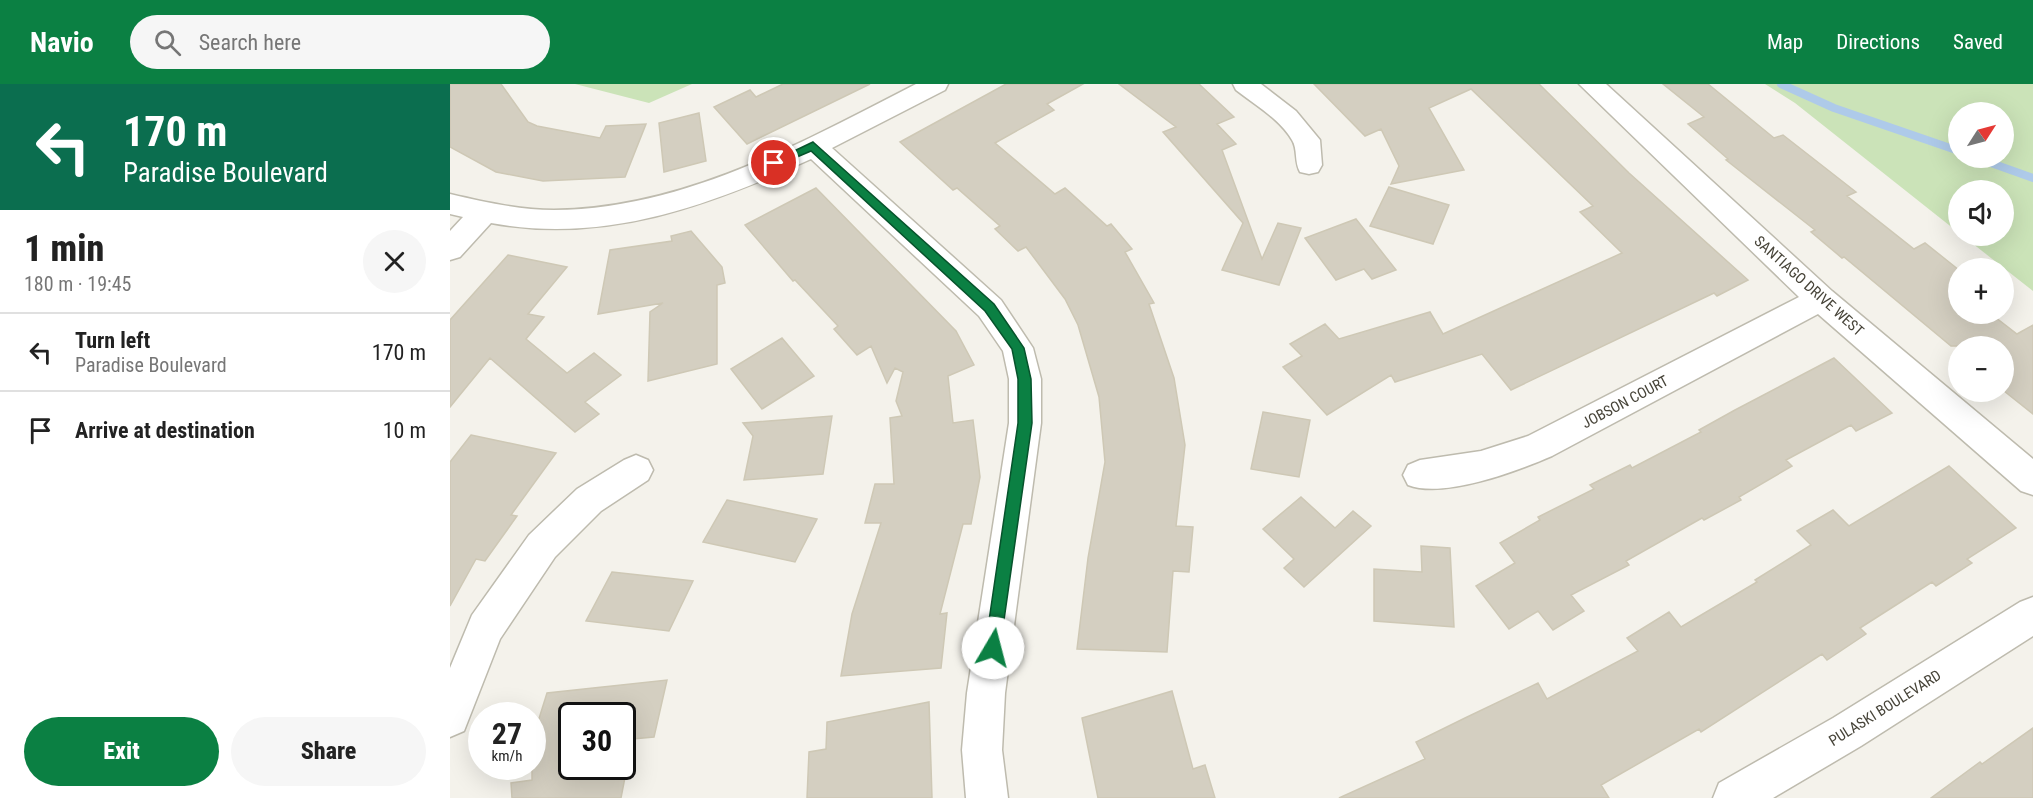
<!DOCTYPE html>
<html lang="en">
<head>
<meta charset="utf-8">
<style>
	:root { --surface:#fff; --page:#f6f6f6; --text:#222; --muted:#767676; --line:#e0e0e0; --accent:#0b8043 }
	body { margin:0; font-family:"Roboto Condensed",sans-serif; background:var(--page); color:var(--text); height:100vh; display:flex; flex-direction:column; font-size:22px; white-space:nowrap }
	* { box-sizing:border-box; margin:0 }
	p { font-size:20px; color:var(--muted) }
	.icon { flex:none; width:33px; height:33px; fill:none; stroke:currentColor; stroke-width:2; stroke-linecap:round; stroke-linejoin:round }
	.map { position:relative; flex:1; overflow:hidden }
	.sheet { display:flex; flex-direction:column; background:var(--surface); width:450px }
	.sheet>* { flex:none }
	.guide { background:#0b6e4f; color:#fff; overflow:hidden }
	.needle { width:39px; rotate:54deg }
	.tools { position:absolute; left:1498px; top:18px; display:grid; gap:12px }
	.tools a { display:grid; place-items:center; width:66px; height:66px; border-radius:50%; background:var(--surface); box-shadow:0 6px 24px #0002; font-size:30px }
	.speed { position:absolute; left:18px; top:618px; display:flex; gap:12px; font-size:30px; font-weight:700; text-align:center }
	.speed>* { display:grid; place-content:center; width:78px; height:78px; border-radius:50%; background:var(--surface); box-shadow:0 6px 24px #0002; line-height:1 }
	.speed small { font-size:15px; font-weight:400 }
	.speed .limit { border:3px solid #111; border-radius:9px; background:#fff; color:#111 }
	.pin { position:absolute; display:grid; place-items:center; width:51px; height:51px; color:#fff; margin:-26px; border:3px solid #fff; border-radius:50%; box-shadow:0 2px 6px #0007 }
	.me { position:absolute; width:66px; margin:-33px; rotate:8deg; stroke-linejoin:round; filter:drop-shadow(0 0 4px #0008) }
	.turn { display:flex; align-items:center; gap:21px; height:126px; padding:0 24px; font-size:27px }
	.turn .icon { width:78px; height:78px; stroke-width:2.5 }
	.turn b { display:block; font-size:42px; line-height:51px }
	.round { display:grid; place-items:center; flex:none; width:63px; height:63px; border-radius:32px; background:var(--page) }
	.headline { display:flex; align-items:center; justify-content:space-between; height:102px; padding:0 24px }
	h1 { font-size:36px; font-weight:800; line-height:45px }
	.cta { display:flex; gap:12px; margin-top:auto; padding:12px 24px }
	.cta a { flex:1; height:69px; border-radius:36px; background:var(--accent); color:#fff; font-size:24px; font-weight:800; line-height:69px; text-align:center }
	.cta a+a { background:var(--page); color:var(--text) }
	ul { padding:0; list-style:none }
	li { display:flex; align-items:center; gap:18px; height:78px; padding:0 24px; border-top:2px solid var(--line) }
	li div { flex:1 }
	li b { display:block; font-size:22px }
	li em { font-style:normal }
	header { display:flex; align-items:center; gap:36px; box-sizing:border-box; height:84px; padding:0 30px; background:var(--accent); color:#fff }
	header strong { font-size:28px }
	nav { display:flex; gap:33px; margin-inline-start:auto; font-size:21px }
	.search { width:420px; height:54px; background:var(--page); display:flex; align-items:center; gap:15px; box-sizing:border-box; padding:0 21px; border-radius:33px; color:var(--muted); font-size:22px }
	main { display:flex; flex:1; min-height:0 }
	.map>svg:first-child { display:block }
</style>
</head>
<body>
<header>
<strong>Navio</strong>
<div class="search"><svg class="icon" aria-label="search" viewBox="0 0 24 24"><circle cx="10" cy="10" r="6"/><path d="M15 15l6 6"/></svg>Search here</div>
<nav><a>Map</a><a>Directions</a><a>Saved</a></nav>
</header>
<main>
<section class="sheet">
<div class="guide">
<div class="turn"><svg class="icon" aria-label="left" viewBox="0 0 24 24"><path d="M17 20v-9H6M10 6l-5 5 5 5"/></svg><div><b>170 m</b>Paradise Boulevard</div></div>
</div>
<div class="headline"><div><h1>1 min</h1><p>180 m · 19:45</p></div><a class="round"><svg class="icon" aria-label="close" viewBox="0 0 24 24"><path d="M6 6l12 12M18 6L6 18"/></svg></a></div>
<ul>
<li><svg class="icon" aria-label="left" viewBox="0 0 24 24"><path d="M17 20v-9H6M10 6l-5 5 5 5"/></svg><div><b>Turn left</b><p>Paradise Boulevard</p></div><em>170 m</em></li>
<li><svg class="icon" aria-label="arrive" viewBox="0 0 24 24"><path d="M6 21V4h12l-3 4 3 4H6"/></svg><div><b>Arrive at destination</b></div><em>10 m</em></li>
</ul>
<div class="cta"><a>Exit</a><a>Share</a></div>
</section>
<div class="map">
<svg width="1583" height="714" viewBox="0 0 1583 714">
	<rect width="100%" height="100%" fill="#f4f2eb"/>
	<path fill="#cbe3b8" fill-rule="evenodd" d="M125 0H242L199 19Z
		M1315 0H1583V207L1513 152H1554V106H1509V149L1345 19ZM1509 28H1554V74H1509Z"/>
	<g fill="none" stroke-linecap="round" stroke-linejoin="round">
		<path stroke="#aecae9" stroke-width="8" d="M1331 0 1384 24 1509 67
			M1527 74 1583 94"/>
	</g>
	<path fill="#d4cfc1" stroke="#cec8b5" stroke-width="1.5" d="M0 0H51L78 38 87 42 150 54 156 42 196 40 175 93 93 97 46 88 0 63Z
		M333 0H420L297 60 264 23 300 6 306 13Z
		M556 0H633L597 20 604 26 545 59 605 110 615 104 657 142 661 140 682 165 675 168 704 219 699 220 724 294 735 361 726 442 743 443 739 488 723 487 717 568 627 565 638 474 655 378 649 313 628 241 615 215 576 163 568 167 545 145 550 142 507 104 503 106 450 58Z
		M669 0H749L784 33 767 40 786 60 772 66 812 175 828 139 851 144 829 201 772 186 793 139 713 48 726 43Z
		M864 0H1089L1179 89 1298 196 1267 212 1264 209 1061 306 1032 270 945 298 941 291 877 331 833 283 852 272 840 260 875 240 889 255 980 228 993 250 1172 169 1130 128 1143 122 1021 5 979 24 1014 86 941 100 949 82 931 45 915 52Z
		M1213 0H1258L1324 54 1333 51 1406 108 1397 112 1464 165 1475 159 1509 186V230H1541L1567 250 1583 241V330L1554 307V262H1501L1394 173 1392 174 1361 148 1365 146 1276 76 1278 75 1238 40 1254 33Z
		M249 29 256 77 214 88 209 39Z
		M939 103 999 121 983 160 920 142Z
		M366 104 506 247 524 281 498 292 503 339 523 336 530 393 521 440H513L490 530 497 529 491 584 391 592 402 530 431 439H415L425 400H444L440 334 452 332 446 317 453 288 445 284 437 299 421 262 407 271 384 245 388 242 345 196 343 197 295 141Z
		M906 135 946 186 922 195 914 185 886 196 855 154Z
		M241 147 272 183 275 199 267 201V280L198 297 200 228 213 219 148 230 160 166 222 157 221 152Z
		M58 171 117 183 78 230 94 233 76 255 117 289 144 269 171 291 135 318 149 330 125 348 40 274 0 323V236Z
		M332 254 364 292 312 325 281 285Z
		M1384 274 1442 329 1406 347 1401 341 1336 376 1342 382 1289 413 1291 416 1254 436 1252 434 1176 477 1179 481 1121 511 1134 527 1103 546 1088 527 1059 545 1026 502 1065 479 1050 459 1090 436 1088 433 1144 405 1140 401 1180 381 1182 384 1251 348 1249 346 1285 326Z
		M813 328 860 336 849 393 801 385Z
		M382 332 373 390 294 396 303 352 293 339Z
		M21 351 106 369 61 431 67 432 35 477 26 475 0 522V378Z
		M1499 382 1566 444 1517 475 1522 479 1486 502 1482 498 1410 544 1416 550 1377 576 1372 570 1251 648 1249 645 1151 701 1159 714H889L975 675 966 658 1015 634 1088 599 1097 615 1188 567 1177 554 1219 528 1231 543 1307 498 1305 496 1361 461 1347 447 1383 426 1399 442Z
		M851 413 885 444 903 427 921 442 854 503 834 484 844 475 813 445Z
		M277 416 367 435 345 478 253 458Z
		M971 462 1000 464 1004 543 924 537V485L972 488Z
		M162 488 243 497 219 547 136 537Z
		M217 596 204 653 172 656V632H122V691L177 683 171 714H62L61 699 82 696V657L97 609Z
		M722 607 743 685 755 681 765 714H648L632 634Z
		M479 618 482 714H357L359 668 376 665 377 638Z
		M1583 644V714H1481L1530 678 1532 680Z"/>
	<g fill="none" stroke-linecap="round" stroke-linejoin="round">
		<defs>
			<path id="street" d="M466 0H498L495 6 382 64 551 216 583 264 591 295V339L555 609 552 666 558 714H516L512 666 517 609 559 339V295L553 267 529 232 361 75C258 122 155 160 41 139L10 173 0 176V147L13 133 0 130V110C34 118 69 126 104 126 234 125 353 58 466 0Z
				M783 0H811L846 27 870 56 872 81 868 88 859 90 850 88C844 78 848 65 842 56 830 35 805 21 786 6Z
				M1129 0H1156L1382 207 1583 375V411L1571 407 1368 230 1102 372C1067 387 994 415 958 401L953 391 958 381 970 376 1031 367 1078 352 1349 213Z
				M186 371 198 376 203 386 198 396 151 427 105 473 50 555 14 647 0 653V584L22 531 79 451 127 405 174 376Z
				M1583 513V552L1411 662 1323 714H1263L1269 699 1383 634 1570 518Z"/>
		</defs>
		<use href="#street" stroke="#bebbae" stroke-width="3"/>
		<use href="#street" fill="#fff" fill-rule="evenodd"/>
	</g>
	<path fill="#0b8043" stroke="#07532c" stroke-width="1.5" d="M363 58 544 220 574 264 581 295 582 339 550 564 548 569 543 571 537 569 535 564 568 339V295L562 265 535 227 361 67 324 83 319 79Z"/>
	<g text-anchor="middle" stroke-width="5" stroke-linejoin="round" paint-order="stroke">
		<g font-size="15" fill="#474439" stroke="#fff">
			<text transform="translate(1359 202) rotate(42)" y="5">SANTIAGO DRIVE WEST</text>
			<text transform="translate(1175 318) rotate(-28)" y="5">JOBSON COURT</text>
			<text transform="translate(1435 624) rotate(-32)" y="5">PULASKI BOULEVARD</text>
		</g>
	</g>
</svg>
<div class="tools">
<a><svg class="needle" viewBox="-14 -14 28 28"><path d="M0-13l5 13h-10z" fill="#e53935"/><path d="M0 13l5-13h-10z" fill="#767676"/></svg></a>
<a><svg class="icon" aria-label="sound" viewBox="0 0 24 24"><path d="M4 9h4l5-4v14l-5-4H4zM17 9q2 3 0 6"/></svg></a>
<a>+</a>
<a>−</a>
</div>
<div class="speed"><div>27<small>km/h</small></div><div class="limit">30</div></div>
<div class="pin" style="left:324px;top:79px;background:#d93025"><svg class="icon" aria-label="arrive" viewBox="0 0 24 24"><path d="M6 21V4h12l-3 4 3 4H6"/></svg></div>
<svg class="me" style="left:543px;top:564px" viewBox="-20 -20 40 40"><circle r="19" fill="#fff"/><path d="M0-13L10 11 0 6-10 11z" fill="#0b8043"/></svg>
</div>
</main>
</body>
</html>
